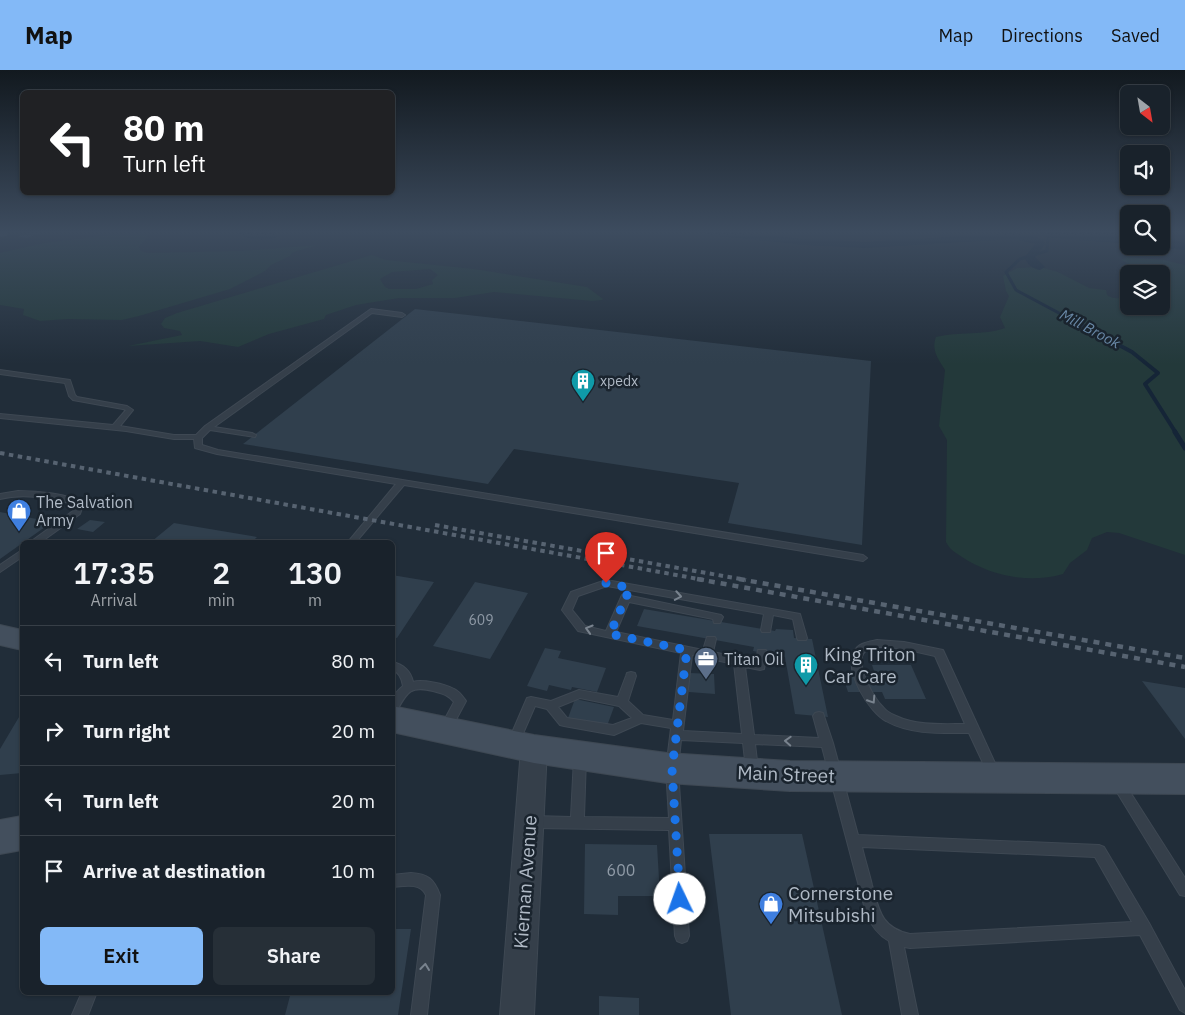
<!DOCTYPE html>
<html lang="en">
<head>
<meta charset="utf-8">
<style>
	:root { --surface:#19222b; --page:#262f37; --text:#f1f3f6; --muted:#9fa4a9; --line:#373f47; --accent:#83b9f7 }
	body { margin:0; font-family:"IBM Plex Sans",sans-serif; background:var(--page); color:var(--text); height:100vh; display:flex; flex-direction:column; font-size:19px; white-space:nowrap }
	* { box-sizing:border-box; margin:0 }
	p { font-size:16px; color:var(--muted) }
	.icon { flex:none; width:28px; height:28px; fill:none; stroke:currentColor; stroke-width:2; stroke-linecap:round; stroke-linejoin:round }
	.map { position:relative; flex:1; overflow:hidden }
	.details { position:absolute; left:20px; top:470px; width:375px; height:455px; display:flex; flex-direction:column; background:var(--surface); border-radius:8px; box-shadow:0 1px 4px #0004,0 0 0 1px var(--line) }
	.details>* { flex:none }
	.banner { position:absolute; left:20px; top:20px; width:375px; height:105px; border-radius:8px; box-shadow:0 1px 4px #0004,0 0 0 1px var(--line); background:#202124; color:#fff; overflow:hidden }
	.needle { width:32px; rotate:149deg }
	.tools { position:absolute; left:1120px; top:15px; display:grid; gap:10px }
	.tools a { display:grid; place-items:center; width:50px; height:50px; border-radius:8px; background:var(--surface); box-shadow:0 1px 4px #0004,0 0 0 1px var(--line); font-size:25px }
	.pin { position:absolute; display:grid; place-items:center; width:42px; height:42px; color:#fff; margin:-51px -21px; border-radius:50% 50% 50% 0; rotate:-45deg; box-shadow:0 0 5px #0007 }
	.pin .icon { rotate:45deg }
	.me { position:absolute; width:55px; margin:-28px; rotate:357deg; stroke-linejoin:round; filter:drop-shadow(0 0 4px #0008) }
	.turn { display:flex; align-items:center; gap:18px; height:105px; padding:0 20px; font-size:22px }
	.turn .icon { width:65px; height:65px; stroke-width:2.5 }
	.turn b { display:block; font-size:35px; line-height:42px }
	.eta { display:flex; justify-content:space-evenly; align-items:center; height:85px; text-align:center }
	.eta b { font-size:30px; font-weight:600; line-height:35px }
	.primary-button { display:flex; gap:10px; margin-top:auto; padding:10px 20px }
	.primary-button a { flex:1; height:58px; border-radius:8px; background:var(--accent); color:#111; font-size:20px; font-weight:600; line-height:58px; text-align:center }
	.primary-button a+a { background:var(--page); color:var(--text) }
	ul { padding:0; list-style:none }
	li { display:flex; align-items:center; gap:15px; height:70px; padding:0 20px; border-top:1px solid var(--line) }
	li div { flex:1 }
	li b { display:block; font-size:19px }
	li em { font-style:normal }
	header { display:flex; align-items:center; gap:30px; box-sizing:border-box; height:70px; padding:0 25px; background:var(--accent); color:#111 }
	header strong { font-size:24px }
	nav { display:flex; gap:28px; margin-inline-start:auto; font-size:18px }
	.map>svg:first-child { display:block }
</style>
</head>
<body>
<header>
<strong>Map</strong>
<nav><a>Map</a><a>Directions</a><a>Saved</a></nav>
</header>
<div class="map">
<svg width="1185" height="945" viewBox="0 0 1185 945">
	<rect width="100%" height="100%" fill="#212d39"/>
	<path fill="#23393a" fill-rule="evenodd" d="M133 162 150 163 139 177 141 181 148 183 240 181 319 175 293 182 290 186 271 195 265 201 230 219 139 246 122 250 68 249 40 251 23 245 24 239 0 235V183L44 173Z
		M372 185 386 190 474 199 587 217 603 229 602 230 592 231 494 222 455 228H399L356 235 326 245 324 249 269 264 238 277 200 271 128 276 182 265 180 261 164 258 161 254 165 248 177 243ZM430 199 438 205 432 210 433 214 416 219H389L385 217 380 209 392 202Z
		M1126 187 1164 190 1185 195V485L1119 463 1107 462 1092 468 1087 480 1070 493 1063 504C1029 514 991 506 962 487 955 482 950 480 946 472L947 370 939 356 945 300C938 289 931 280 936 267 959 261 983 266 1005 258L1000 247 1009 226 1006 221 1003 206 1017 198 1040 197 1058 202 1089 218 1106 220 1107 225C1114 230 1121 228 1129 226V236H1161V204H1147L1122 190Z"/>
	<path fill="#152537" d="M236 162H271L278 166C267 173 247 170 236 162Z
		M1036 162H1129V174L1053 168Z
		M1161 166 1185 173V180L1139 176H1161Z"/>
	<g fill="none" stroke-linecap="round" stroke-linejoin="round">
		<path stroke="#152537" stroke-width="3" d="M1053 162 1048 164 1047 181 1020 189 1006 202 1016 220 1072 250"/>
		<path stroke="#152537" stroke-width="4" d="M1070 249 1132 282 1158 303 1145 314 1176 363"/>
		<path stroke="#152537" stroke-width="5" d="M1175 362 1185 378"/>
		<path fill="#152537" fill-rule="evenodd" d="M702 162H732L805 169 865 172 1015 163C1026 165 1038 165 1046 173L1035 187 1045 197 1040 200C1033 199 1026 194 1025 187L1035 174 1015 169 865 178 805 175 707 165Z"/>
	</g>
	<path fill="#303f4d" d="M34 162H45L26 168 18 166Z
		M415 239 871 291 862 475 728 453 739 413 514 379 488 414 243 374Z
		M0 442 52 452 0 489Z
		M90 450 105 452 93 462 77 459Z
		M174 453 257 467 255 469 271 472H151Z
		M392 505 434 512 397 568 392 567Z
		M475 512 528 523 490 589 433 576Z
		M644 539 775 561 776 559 793 560 794 568 812 569 828 647 795 644 785 587 753 581 754 577 637 556Z
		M545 578 561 581 558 588 606 598 597 622 572 617 571 620 549 615 547 621 527 616Z
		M872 595H911L926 629H885L882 622H848L843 607H876Z
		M689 603 714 604 715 624 689 622Z
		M1142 611 1185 618V669Z
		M575 629 614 637 607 656 568 648Z
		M22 642V703L0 705V679Z
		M709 764H802L842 945H731Z
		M585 774 657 775 660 826H618V845L584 844Z
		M392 859H411L398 945H285L291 922H392Z
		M599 926 639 928V945H599Z"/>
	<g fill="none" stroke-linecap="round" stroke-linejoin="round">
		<defs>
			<path id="lane" d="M371 239 402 243 405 245 402 247 372 243 214 357 252 363 256 365 255 367 210 360 202 368V375L218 380 863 485 867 488 863 491 404 415 356 472H348L396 414 217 384 195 378 194 369H174L126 361 0 348V344L113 355 126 340 123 339 73 330 69 326 65 313 0 304V300L70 310 75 325 77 327 127 336 133 340 120 356 174 365H196L205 356Z
				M18 421C34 421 72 423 83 435L80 444 41 472H32L33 470 73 441 75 436 70 433C46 428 24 423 0 429V424Z
				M22 480V487L0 502V495Z
				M606 510 800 544 807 568 806 570H798L797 568 793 549 773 545 770 562H762L761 560 764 544 607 516 578 526 572 540 585 556 606 561 622 525 627 522 630 523 631 526 721 545 723 547 720 553H714L713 549 629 532 616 562 703 580 707 567H715L716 569 713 582 736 587 739 586 744 589 756 591 758 580H766L767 583 764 599 760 600 745 597 754 665 819 668 813 646 815 643 819 642 823 643 833 673 858 765 1099 775 1104 777 1149 853 1185 920V943L1180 940 1140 865 910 878 904 877 918 945H902L889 871C877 864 871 855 866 843L822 677 755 674 758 699 756 703 752 704 748 703 746 699 743 673 681 670 678 699 689 866 687 871 682 873 677 871 675 866 669 760 533 758 528 756 527 752 528 748 533 746 571 747 574 688 576 685 580 683 584 685 586 688 584 747 669 748 666 699 671 658 641 653 614 665 564 656 560 655 547 639 535 636 518 675 514 677 510 675 508 672 527 628 531 627 551 631 579 620 618 627 626 606 627 603 631 602 635 603 636 606 628 631 643 645 673 650 681 583 578 561 562 540 571 522ZM692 585 734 594 742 664 683 661ZM580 628 619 636 632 648 613 655 567 648 558 637ZM862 777 1095 787 1132 852 910 864C881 858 879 840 872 815 869 802 865 790 862 777Z
				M877 570 904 572 943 580 1000 704 998 708 994 709 990 708 969 663C942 663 911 665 886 651 869 642 844 601 854 582 858 573 868 572 877 570ZM877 577 904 579 935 586 965 654C943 654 917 656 896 646 891 644 886 641 883 637 874 629 856 596 863 584 866 579 872 578 877 577Z
				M392 592C403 594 411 601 413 612 422 609 445 614 454 619 459 621 463 627 466 631L450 661 446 662 442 661 440 658 454 632C447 624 443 624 433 621 409 615 407 623 396 642L392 643C392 629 392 625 403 616 402 609 399 602 392 600Z
				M1119 710 1123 711 1185 808V826L1180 825 1115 719 1113 715 1115 711Z
				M411 803C428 804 434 809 440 825L427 945H411L426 825C420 812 404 816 392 817V805Z
				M82 922H97L88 945H72Z"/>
			<path id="street" d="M534 669 543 672 547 679 534 945H500L521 679 525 672Z"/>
			<path id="secondary" d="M0 162H7L6 165 0 166Z
				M0 555 22 560V580L0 575Z
				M392 636 534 665 667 683 790 691 1185 694V724L790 721 667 713 534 693 392 662Z
				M22 746V780L0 784V750Z"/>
		</defs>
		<use href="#lane" stroke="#3e4853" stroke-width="2"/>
		<use href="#street" stroke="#3e4853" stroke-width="2"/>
		<use href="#secondary" stroke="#3e4853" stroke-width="2"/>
		<use href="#lane" fill="#353f4a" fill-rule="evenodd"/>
		<use href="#street" fill="#353f4a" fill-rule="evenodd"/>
		<use href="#secondary" fill="#434f5d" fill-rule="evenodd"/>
		<path stroke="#576371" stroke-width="4" stroke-dasharray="4.5 4.5" stroke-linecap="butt" d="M0 383 704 510
			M435 455 746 510"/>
		<path stroke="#576371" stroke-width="4.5" stroke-dasharray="6 6" stroke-linecap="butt" d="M697 509 1185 597
			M739 509 1185 588"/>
	</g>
	<defs><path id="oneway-chevron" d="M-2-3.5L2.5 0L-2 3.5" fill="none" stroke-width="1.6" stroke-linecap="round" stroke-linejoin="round" transform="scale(1.25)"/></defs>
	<g stroke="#79838e">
		<use href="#oneway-chevron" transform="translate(678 526) rotate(10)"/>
		<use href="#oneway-chevron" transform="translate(589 559) rotate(-163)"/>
		<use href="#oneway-chevron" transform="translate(872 630) rotate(57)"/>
		<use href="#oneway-chevron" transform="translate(788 671) rotate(-177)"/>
		<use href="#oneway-chevron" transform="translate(425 897) rotate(-83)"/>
	</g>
	<linearGradient id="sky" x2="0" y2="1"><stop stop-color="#12191f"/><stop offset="0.55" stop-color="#3d4c5f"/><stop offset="1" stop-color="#3d4c5f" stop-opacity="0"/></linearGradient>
	<rect width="1185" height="294" fill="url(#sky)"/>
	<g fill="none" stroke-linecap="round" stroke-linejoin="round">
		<path stroke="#1a73e8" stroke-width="9" stroke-dasharray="0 16.2" d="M606 513 630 518 610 564 687 580 672 699 680 829"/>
	</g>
	<defs>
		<symbol id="building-pin" viewBox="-11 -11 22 30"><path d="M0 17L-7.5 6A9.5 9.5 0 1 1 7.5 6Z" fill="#0f9aa8" stroke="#1a242e"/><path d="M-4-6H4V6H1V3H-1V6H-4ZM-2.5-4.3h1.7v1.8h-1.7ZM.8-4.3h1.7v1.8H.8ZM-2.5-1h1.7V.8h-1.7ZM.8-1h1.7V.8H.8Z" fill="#fff"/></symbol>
		<symbol id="shop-pin" viewBox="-11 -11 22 30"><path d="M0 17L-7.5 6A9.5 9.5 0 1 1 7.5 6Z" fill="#3f7fe0" stroke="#1a242e"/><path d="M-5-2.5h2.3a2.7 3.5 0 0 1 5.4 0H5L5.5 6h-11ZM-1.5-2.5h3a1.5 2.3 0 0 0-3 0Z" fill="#fff"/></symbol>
		<symbol id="office-pin" viewBox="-11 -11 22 30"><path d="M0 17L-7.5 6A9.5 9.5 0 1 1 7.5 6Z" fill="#5c6f8a" stroke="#1a242e"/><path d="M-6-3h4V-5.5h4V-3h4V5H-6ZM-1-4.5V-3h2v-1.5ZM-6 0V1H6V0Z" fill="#fff"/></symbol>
	</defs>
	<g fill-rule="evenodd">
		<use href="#building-pin" x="569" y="297" width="28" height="38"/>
		<use href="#shop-pin" x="5" y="427" width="28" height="38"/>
		<use href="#office-pin" x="692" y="575" width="28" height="38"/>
		<use href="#building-pin" x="792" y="581" width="28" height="38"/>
		<use href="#shop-pin" x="757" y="820" width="28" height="38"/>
	</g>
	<g text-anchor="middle" stroke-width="5" stroke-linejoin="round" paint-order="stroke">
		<g font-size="14" fill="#b0bac6" stroke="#1a242e" text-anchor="start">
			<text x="600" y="316">xpedx</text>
		</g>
		<g font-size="14" fill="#8f9aa6">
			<text x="481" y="555">609</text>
		</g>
		<g font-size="15" font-style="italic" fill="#6887a5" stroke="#1a242e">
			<text transform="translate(1090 259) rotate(28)" y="5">Mill Brook</text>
		</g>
		<g font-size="16" fill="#b0bac6" stroke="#1a242e" text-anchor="start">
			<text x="36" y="438">The Salvation<tspan x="36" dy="18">Army</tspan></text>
			<text x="724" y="595">Titan Oil</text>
		</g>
		<g font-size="16" fill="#8f9aa6">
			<text x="621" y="806">600</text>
		</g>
		<g font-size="19" fill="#b0bac6" stroke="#1a242e" text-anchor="start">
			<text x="824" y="591">King Triton<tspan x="824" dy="22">Car Care</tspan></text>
			<text x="788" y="830">Cornerstone<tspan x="788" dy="22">Mitsubishi</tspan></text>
		</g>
		<g font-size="19" fill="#b0bac6" stroke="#1a242e">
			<text transform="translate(786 704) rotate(2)" y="7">Main Street</text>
			<text transform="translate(525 812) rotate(-86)" y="7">Kiernan Avenue</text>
		</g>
	</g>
</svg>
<div class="tools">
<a><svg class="needle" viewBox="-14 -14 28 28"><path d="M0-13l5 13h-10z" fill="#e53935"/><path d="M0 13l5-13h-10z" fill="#9fa4a9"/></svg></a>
<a><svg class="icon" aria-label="sound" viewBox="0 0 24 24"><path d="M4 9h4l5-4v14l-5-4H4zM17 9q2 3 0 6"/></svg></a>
<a><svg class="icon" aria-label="search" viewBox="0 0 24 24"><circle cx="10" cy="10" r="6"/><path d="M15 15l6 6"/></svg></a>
<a><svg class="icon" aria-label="layers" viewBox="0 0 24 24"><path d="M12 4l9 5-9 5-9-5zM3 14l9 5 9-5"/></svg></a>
</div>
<div class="pin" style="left:606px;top:513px;background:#d93025"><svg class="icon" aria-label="arrive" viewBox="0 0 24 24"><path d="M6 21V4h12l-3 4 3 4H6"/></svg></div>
<svg class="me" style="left:680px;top:829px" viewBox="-20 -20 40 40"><circle r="19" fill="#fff"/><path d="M0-13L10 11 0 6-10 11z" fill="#1a73e8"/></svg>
<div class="banner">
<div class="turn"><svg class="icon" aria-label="left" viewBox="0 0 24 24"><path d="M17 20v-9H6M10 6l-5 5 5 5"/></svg><div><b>80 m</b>Turn left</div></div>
</div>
<section class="details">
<div class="eta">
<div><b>17:35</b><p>Arrival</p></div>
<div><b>2</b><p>min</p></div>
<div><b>130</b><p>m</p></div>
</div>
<ul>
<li><svg class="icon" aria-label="left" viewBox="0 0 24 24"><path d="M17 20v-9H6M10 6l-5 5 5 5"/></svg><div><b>Turn left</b></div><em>80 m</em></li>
<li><svg class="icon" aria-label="right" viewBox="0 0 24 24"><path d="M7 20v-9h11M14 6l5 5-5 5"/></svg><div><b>Turn right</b></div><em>20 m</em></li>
<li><svg class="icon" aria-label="left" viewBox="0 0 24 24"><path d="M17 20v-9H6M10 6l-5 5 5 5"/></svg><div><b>Turn left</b></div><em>20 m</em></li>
<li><svg class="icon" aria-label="arrive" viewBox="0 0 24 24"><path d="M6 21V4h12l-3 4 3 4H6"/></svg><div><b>Arrive at destination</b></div><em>10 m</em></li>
</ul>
<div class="primary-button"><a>Exit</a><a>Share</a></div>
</section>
</div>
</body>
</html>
